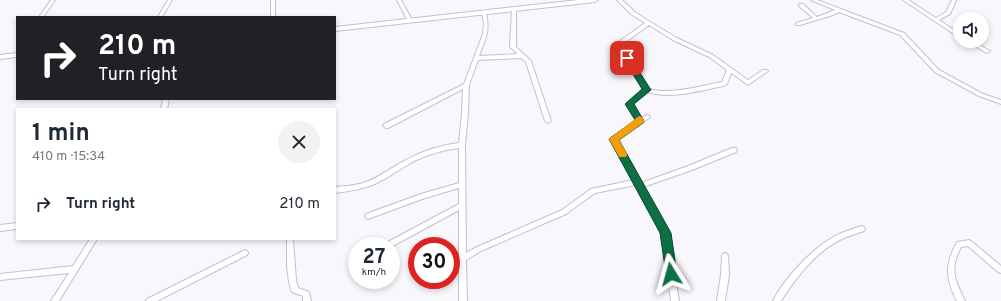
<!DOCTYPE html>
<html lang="en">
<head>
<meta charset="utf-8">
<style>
	:root { --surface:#fff; --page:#f2f2f3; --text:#1f2937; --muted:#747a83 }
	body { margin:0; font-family:Overpass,sans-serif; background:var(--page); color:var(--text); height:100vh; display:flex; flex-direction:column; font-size:15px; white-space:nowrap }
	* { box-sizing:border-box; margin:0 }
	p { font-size:13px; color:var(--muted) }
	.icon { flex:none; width:22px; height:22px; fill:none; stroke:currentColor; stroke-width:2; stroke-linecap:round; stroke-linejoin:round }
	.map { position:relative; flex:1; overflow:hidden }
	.drawer { position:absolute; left:16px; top:108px; width:320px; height:132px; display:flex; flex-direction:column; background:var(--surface); border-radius:0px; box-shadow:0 2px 6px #0003 }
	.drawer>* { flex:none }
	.top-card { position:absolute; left:16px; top:16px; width:320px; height:84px; border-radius:0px; box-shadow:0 2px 6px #0003; background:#202124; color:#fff; overflow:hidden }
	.controls { position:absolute; left:953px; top:12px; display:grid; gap:8px }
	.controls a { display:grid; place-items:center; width:36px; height:36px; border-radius:50%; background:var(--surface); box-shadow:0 2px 6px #0003; font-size:20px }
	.speed { position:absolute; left:348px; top:237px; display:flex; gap:8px; font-size:20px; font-weight:700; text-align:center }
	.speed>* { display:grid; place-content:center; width:52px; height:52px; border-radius:50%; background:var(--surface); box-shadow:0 2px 6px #0003; line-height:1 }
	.speed small { font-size:10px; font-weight:400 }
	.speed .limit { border:6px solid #d22; background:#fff; color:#111 }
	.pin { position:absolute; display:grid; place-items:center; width:34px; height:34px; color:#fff; margin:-17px; border-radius:8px; box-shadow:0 2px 6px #0006 }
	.me { position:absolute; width:44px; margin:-22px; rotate:352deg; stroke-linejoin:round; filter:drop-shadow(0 0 3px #0008) }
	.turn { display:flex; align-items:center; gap:14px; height:84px; padding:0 16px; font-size:18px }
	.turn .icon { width:52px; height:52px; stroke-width:2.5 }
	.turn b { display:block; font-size:28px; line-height:34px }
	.round { display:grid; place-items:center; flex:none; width:42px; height:42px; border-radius:21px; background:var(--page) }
	.summary { display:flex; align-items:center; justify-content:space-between; height:68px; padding:0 16px }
	h1 { font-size:24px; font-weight:700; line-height:30px }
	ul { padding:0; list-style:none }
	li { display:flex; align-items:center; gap:12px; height:56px; padding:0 16px }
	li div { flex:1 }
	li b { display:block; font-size:15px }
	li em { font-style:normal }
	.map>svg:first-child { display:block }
</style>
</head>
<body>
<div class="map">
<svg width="1001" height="301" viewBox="0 0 1001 301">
	<rect width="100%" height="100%" fill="#f8f7fc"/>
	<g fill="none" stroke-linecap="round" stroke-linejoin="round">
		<defs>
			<path id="minor" d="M51 0H55L43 17H39Z
				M168 0H172L162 17H158Z
				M271 0H275V17H271Z
				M397 0H401L412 20V21H408Z
				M617 0H622L635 12 647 20 677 38 713 55 748 80 763 70H767L768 71 748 85 731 73 727 84 724 86C700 90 672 100 648 92L632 104 641 118 647 115 649 116 650 117 649 118 617 140 641 183 688 166 732 148H736L737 150 736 152 692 170 643 187 668 233 679 301H671L662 233 636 185 595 193 566 214 481 251 466 260 467 301H459V210L391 247V246H383L384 244 459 204V188L422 199 368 219 366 218 365 216 366 214 421 194 459 183V148C443 150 426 155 412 162 400 169 389 177 377 183 364 189 350 191 335 193V187C345 186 356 186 366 182 380 177 392 167 406 160 422 151 441 145 459 143L462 113 463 89 388 128H386L383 126 384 124 464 84 483 34 484 24 482 12V11H486V12C490 32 486 38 479 56L518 54 510 47 512 9 514 8 516 9V47L531 61 551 121 548 123 545 121 526 62 521 58 478 60 469 85 468 113 465 145 466 253 477 247 562 210 591 189 633 180 611 139 612 137 637 121 626 104 644 90 618 48 617 43 645 23 631 14ZM649 25 673 40 709 57 727 70 722 82C700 86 671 95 649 89L624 48 623 44Z
				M811 0H817L904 33 939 70 983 94 1001 100V104L979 96 935 72 900 35 839 12 830 16 800 25H796V23L813 18 799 6V4H803L817 17 835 10Z
				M903 0H908L936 18 946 12 952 0H956L950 14 939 20 960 34V38Z
				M966 41H973L990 51 987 53 985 52Z
				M163 99H169L167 109H161Z
				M17 223V229L0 231V225Z
				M862 226 864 227 865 229 864 231C858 233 850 235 844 238 817 250 797 276 781 301H773C783 280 810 251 830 239 840 233 851 229 862 226Z
				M90 239H97L59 301H51L69 273 0 280V274L73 266Z
				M287 239H293L296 280 298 288 309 292 311 301H303V296L292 292C286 276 287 257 287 239Z
				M969 240 971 241 1001 266V273L998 272 968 246 961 247C949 270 955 280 965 301H957C945 279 945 264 957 242Z
				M245 250 247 251 248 253 247 255 157 301H146L147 299Z
				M725 253 727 254 728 256 729 275 725 301H717L721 275 722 256 723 254Z"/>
			<path id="major" d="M578 0H598L595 2 335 31V27Z
				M17 53V57L0 59V55Z"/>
		</defs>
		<use href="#minor" stroke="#c2bfd5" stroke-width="2"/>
		<use href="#major" stroke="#c2bfd5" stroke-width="2"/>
		<use href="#minor" fill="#fff" fill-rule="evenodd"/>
		<use href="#major" fill="#fff" fill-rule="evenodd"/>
	</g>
	<path fill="#0d6f44" stroke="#08482c" d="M627 56 630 57 651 90 634 104 644 121 643 123 619 140 671 233 677 274 675 277 671 279 667 277 666 274 660 233 609 139 635 120 625 104 642 89 623 58Z"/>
	<path fill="#f59e0b" d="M639 116 642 117 644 121 643 123 619 140 627 154 626 157H619L609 139Z"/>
</svg>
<div class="controls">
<a><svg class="icon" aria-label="sound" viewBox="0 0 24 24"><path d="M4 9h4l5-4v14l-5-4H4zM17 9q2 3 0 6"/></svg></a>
</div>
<div class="speed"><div>27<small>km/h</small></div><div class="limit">30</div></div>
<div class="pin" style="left:627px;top:58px;background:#d93025"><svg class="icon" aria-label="arrive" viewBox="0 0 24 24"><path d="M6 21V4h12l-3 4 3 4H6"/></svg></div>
<svg class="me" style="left:671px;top:274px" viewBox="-20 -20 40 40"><path d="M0-17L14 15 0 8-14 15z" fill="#0d6f44" stroke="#fff" stroke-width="4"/></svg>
<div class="top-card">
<div class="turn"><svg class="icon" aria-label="right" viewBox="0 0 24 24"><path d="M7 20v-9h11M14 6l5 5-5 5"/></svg><div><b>210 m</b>Turn right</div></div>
</div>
<section class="drawer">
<div class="summary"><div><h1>1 min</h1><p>410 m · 15:34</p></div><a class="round"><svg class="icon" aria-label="close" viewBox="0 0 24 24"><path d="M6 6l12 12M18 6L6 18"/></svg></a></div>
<ul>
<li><svg class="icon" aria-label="right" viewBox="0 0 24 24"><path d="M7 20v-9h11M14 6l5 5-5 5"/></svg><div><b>Turn right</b></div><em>210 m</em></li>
</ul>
</section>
</div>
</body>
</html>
